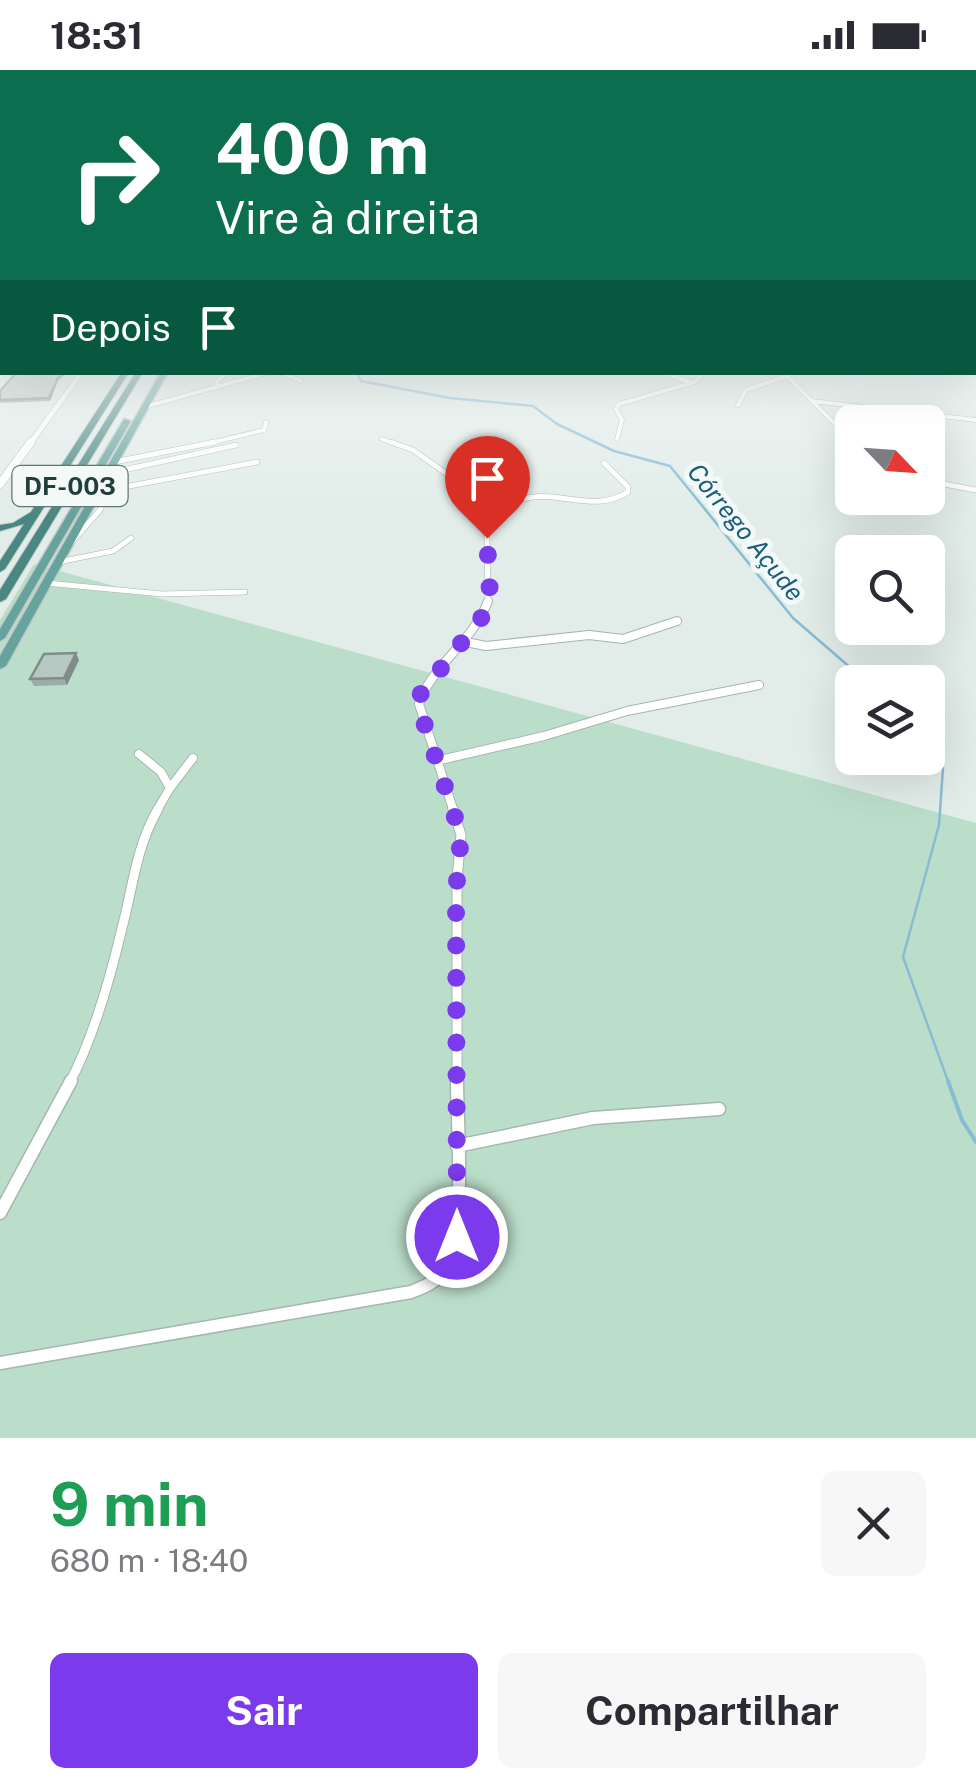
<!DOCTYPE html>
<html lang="pt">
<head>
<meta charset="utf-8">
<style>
	:root { --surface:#fff; --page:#f7f7f7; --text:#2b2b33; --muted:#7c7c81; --accent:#7c3aed }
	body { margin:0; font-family:"Public Sans",sans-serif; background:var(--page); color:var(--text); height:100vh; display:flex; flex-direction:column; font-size:38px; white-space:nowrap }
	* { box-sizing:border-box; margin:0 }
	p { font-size:32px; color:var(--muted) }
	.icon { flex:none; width:55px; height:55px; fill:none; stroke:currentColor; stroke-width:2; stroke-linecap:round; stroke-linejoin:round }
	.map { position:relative; height:1368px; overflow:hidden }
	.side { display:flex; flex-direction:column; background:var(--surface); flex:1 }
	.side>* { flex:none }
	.top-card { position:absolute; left:0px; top:0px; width:978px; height:305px; box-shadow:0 10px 40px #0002; background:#0b6e4f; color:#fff; overflow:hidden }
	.needle { width:65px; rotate:115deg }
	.buttons { position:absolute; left:835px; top:335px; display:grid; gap:20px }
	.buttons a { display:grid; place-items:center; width:110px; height:110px; border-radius:15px; background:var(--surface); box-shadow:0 10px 40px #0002; font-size:50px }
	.pin { position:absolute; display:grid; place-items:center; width:85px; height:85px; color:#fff; margin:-102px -42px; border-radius:50% 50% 50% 0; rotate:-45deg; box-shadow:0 0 10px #0007 }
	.pin .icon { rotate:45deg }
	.me { position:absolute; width:110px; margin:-55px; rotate:0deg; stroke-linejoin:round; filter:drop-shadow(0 0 8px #0008) }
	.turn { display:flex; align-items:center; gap:35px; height:210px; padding:0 50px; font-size:45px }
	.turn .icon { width:130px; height:130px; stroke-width:2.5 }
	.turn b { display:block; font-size:70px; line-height:85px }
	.then { display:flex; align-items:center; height:95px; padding:0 50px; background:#0003; gap:20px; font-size:38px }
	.round { display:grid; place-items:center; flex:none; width:105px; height:105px; border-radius:15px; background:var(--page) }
	.overview { display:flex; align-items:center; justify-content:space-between; height:170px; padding:0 50px }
	h1 { font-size:60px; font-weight:700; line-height:75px; color:#1e9e55 }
	.action { display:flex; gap:20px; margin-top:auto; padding:20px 50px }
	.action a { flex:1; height:115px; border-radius:15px; background:var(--accent); color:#fff; font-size:40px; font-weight:700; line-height:115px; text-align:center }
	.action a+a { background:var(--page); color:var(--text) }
	.status { display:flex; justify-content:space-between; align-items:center; height:70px; padding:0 50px; background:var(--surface); direction:ltr }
	.status svg { height:28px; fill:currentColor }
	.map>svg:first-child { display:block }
</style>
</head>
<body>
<div class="status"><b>18:31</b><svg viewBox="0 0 49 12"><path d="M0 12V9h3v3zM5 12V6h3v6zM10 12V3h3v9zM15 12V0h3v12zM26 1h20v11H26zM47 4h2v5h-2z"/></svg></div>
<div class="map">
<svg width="976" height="1368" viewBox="0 0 976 1368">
	<rect width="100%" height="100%" fill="#e2edea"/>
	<path fill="#bbdeca" d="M34 494 976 753V1368H0V550Z"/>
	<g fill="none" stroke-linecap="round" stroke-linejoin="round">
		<path stroke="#89bcd3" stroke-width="2.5" d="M356 302 361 311 450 328 533 336 557 354 614 381 670 396 793 548 867 612
			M928 679 943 698 939 755 903 887 949 1014"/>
		<path stroke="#89bcd3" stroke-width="4" d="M948 1011 962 1050 976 1072"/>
		<defs>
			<path id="minor-far4" d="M279 302 301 311
				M662 302 692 313
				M783 302 852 371
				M216 318 217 311 229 302
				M812 331 976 350
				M738 335 746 320 787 306
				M144 337 270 302
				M382 369 398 375
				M617 369 622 350 616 339 619 334 695 312 704 302
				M202 375 264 360 266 352"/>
			<path id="minor-far3" d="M391 372 413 380 478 426 487 468 488 534
				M114 392 215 372
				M110 398 128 399 236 375
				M928 411 976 420
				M98 422 257 392
				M484 448C499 443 512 431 527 428 563 421 594 443 628 422V417L604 393
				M70 474 100 440 119 399
				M58 492 113 481 131 468
				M46 513 162 524 245 522"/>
			<path id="minor-far2" d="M466 572 486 576 589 565 623 569 677 551
				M139 684 161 702 170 718 156 742
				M436 691 544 666 627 641 759 615
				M170 718 193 688
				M454 742 419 634C430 597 474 571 488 531"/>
			<path id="minor-far1" d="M453 739 461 765 457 809V1014
				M69 1014C94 967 110 909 122 858 133 817 136 777 158 739"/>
			<path id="minor" d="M457 1076 593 1048 719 1039
				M0 1143 71 1011
				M0 1293 411 1222C424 1217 436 1212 444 1201 467 1169 457 1054 457 1011"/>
			<path id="tertiary-far1" d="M29 375 82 302"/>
			<path id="tertiary" d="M0 414 31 372"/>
			<path id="primary" d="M161 302H168L6 596 0 599V586Z
				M124 349 131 351 5 568 0 571V559Z"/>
			<path id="trunk" d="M122 302H129L5 499 0 502V491L24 454 0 461V455L13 453 31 442Z
				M136 302H143L6 529 0 532V520Z"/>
		</defs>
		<use href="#minor-far4" stroke="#a5b5b2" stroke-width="5"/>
		<use href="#minor-far3" stroke="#a5b5b2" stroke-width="6"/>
		<use href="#minor-far2" stroke="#a5b5b2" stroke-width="10"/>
		<use href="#minor-far1" stroke="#a5b5b2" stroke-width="11"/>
		<use href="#minor" stroke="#a5b5b2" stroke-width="15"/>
		<use href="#tertiary-far1" stroke="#a5b5b2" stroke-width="6"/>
		<use href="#tertiary" stroke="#a5b5b2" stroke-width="9"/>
		<use href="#primary" stroke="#c1c9c8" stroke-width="3"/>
		<use href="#trunk" stroke="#c1c9c8" stroke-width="2"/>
		<use href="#minor-far4" stroke="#fff" stroke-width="4"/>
		<use href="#minor-far3" stroke="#fff" stroke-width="5"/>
		<use href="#minor-far2" stroke="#fff" stroke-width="8"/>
		<use href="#minor-far1" stroke="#fff" stroke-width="9"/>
		<use href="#minor" stroke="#fff" stroke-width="12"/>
		<use href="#tertiary-far1" stroke="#fff" stroke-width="5"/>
		<use href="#tertiary" stroke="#fff" stroke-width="8"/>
		<use href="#primary" fill="#66a39d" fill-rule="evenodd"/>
		<use href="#trunk" fill="#4a8782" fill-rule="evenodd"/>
	</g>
	<path fill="#9daca8" d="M8 302H68L58 310 50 331 0 333V321L16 304H8Z
		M79 590 67 615 34 616 30 609Z"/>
	<path fill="#808c88" d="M65 302H68L58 310 50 331 49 328 58 308Z
		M76 583 79 590 67 615 64 608Z"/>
	<path fill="#b7c8c3" stroke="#808c88" stroke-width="2.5" d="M17 302H65L58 308 49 328 0 330V321Z
		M76 583 64 608 30 609 44 584Z"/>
	<linearGradient id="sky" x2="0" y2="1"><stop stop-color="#82b7e0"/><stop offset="0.57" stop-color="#f2f7f6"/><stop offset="1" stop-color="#f2f7f6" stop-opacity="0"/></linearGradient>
	<rect width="976" height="443" fill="url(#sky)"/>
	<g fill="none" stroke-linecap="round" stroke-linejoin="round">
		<path stroke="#7c3aed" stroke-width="18" stroke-dasharray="0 32.4" d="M457 1167 456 822 461 766 418 634 419 626 482 547 490 525 487 468"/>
	</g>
	<g text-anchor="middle" stroke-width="10" stroke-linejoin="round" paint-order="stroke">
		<rect fill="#f3f9f7" stroke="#617673" stroke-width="2.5" x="12.5" y="396" width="115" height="40" rx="8"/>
		<g font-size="25" font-weight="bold" fill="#223e3b">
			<text x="70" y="425">DF-003</text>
		</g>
		<g font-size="25" font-style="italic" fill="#1a5d7c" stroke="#f3f9f7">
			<text transform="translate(746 462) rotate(51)" y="9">Córrego Açude</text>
		</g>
	</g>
</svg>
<div class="buttons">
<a><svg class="needle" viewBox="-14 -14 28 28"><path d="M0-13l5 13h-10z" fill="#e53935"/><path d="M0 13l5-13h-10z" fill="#7c7c81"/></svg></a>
<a><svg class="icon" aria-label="search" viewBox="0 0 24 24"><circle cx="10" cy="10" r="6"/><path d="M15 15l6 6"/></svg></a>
<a><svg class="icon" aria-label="layers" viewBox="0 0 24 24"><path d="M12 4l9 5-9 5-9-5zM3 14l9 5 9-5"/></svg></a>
</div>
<div class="pin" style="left:487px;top:468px;background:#d93025"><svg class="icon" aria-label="arrive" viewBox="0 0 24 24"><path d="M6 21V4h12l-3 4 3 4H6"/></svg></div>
<svg class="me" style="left:457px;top:1167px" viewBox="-20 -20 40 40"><circle r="17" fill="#7c3aed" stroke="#fff" stroke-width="3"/><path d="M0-11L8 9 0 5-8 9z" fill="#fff"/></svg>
<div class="top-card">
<div class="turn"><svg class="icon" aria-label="right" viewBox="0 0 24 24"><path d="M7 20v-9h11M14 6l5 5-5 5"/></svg><div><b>400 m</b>Vire à direita</div></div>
<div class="then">Depois<svg class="icon" aria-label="arrive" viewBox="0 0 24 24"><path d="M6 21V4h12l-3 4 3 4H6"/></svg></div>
</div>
</div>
<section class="side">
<div class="overview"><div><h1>9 min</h1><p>680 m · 18:40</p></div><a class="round"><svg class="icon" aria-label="close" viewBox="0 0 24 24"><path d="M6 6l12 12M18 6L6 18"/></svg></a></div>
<div class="action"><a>Sair</a><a>Compartilhar</a></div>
</section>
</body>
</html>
